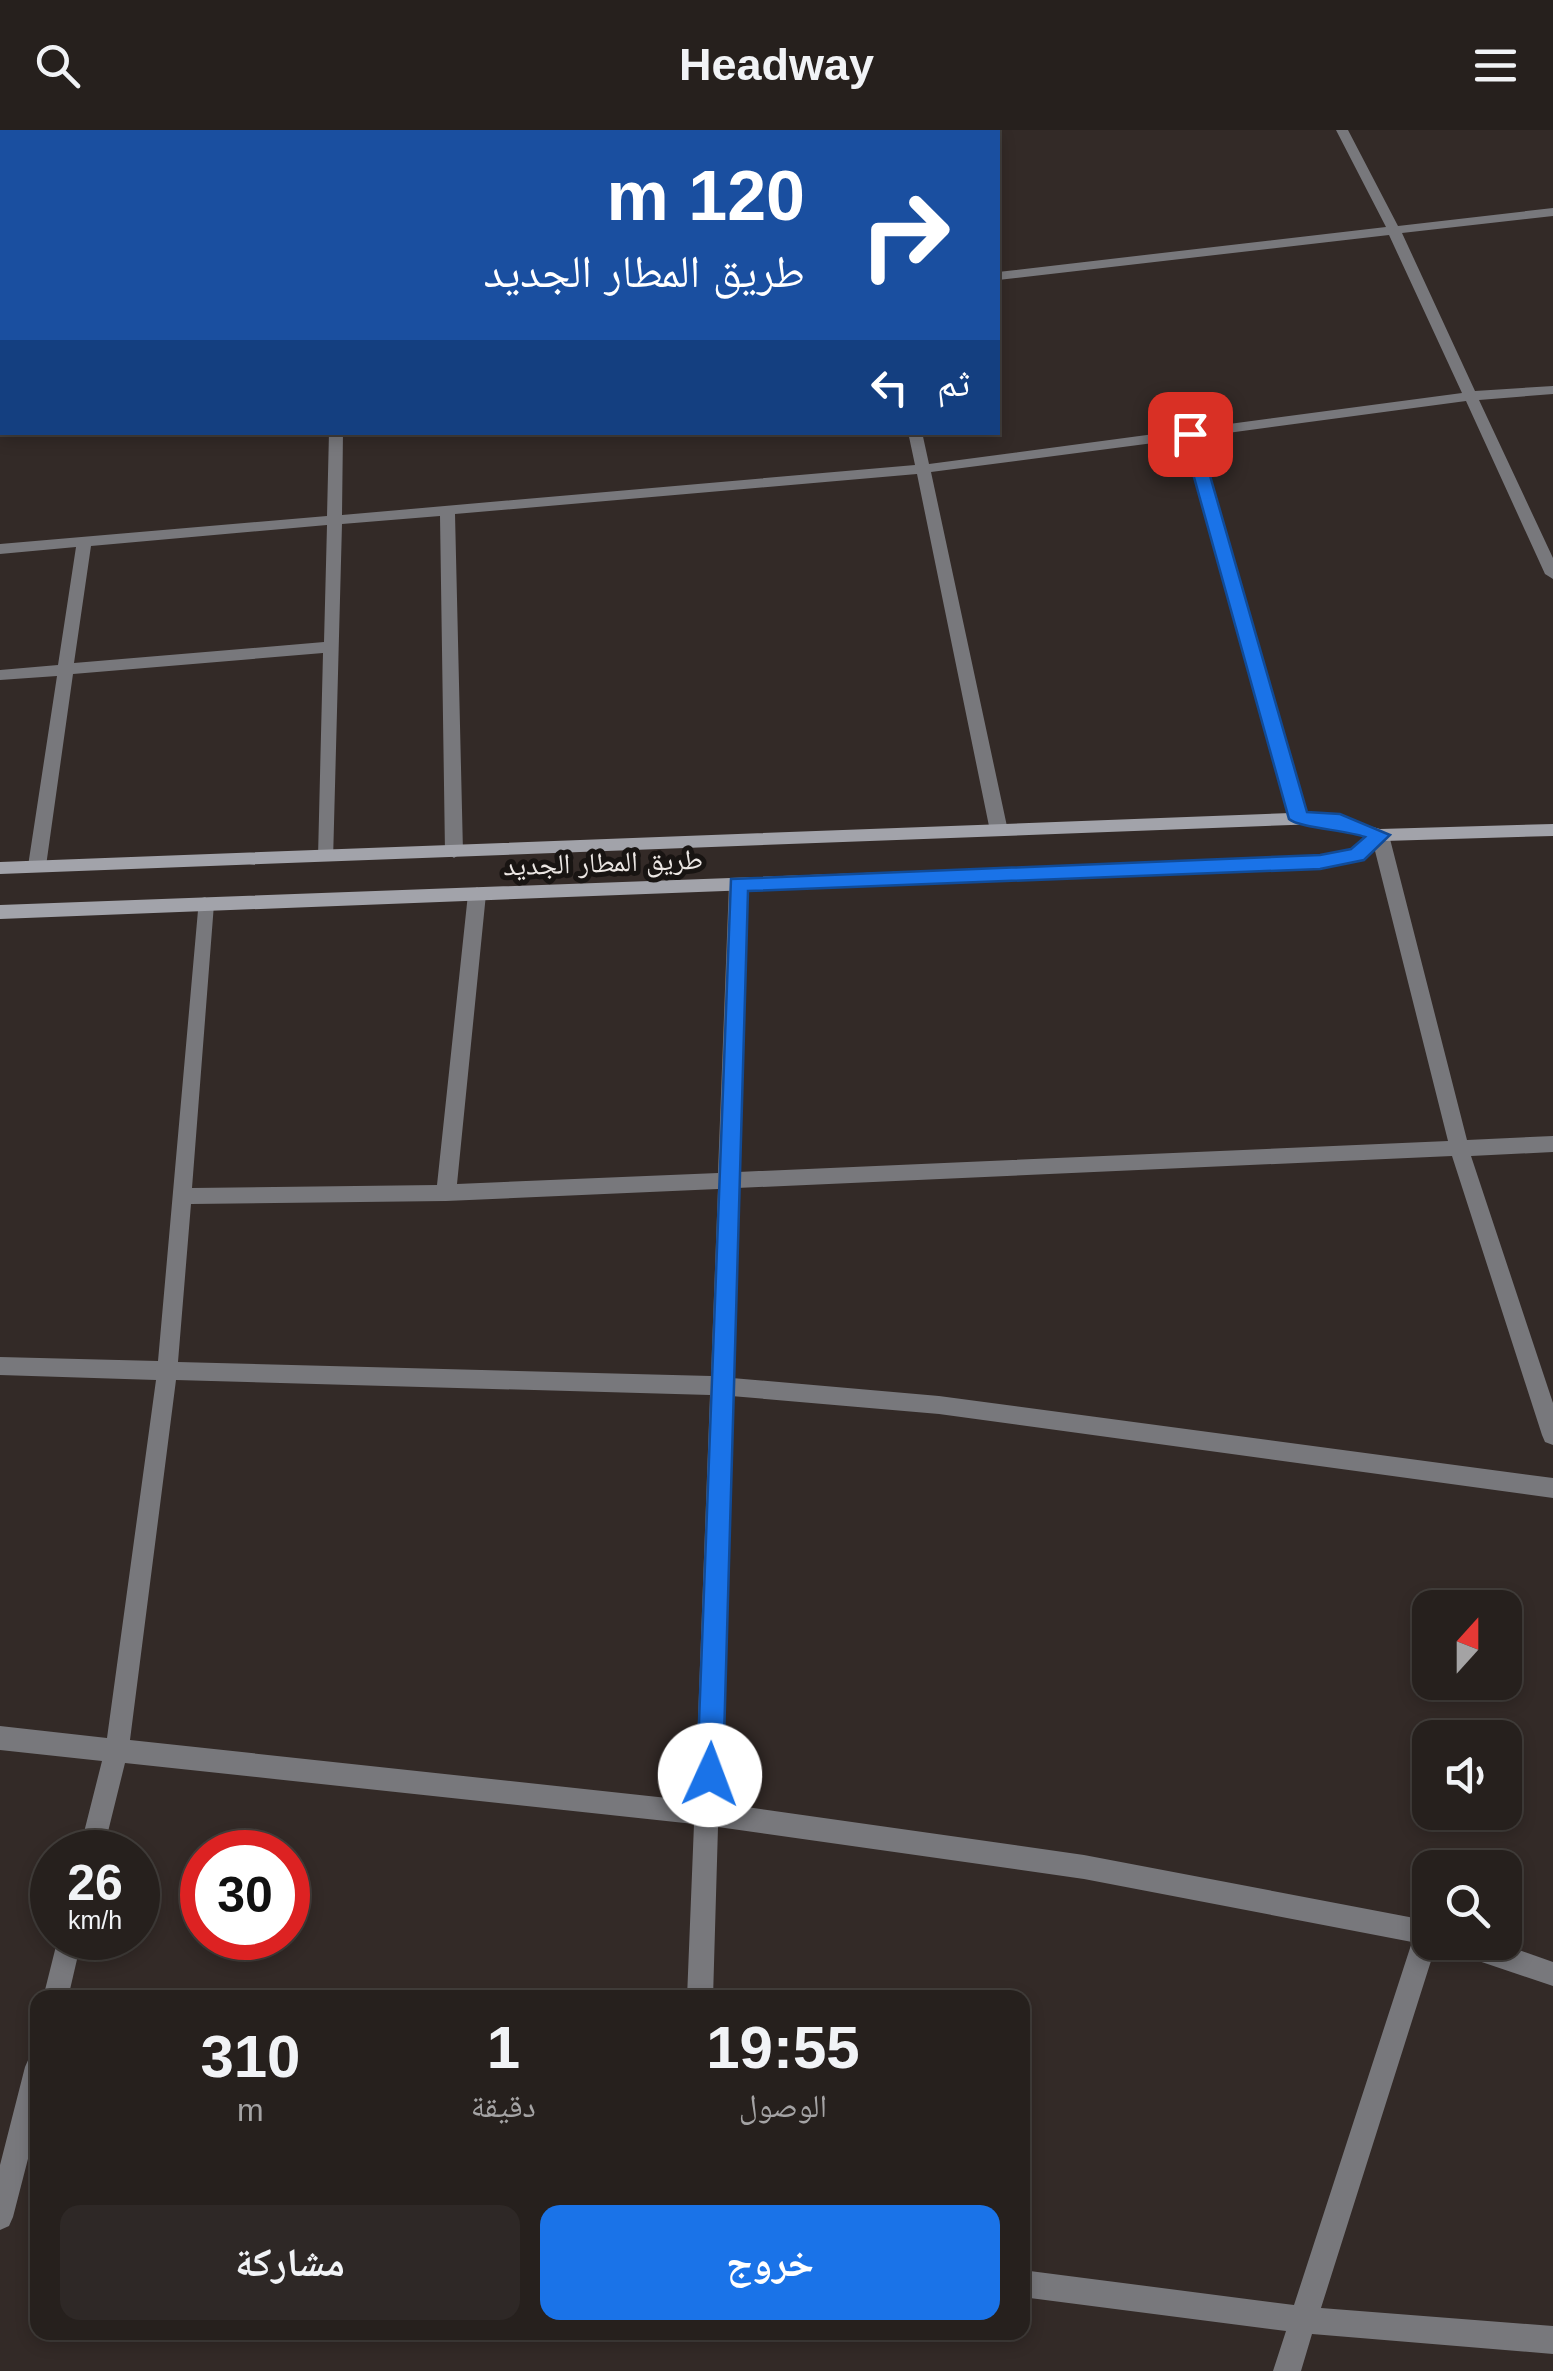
<!DOCTYPE html>
<html lang="ar">
<head>
<meta charset="utf-8">
<style>
	:root { --surface:#26201d; --page:#2e2826; --text:#f1f3f6; --muted:#a4a3a4; --line:#423e3b; --accent:#1a73e8 }
	body { margin:0; font-family:Arial,"Noto Naskh Arabic",sans-serif; background:var(--page); color:var(--text); direction:rtl; height:100vh; display:flex; flex-direction:column; font-size:38px; white-space:nowrap }
	* { box-sizing:border-box; margin:0 }
	p { font-size:32px; color:var(--muted) }
	.icon { flex:none; width:55px; height:55px; fill:none; stroke:currentColor; stroke-width:2; stroke-linecap:round; stroke-linejoin:round }
	.map { position:relative; flex:1; overflow:hidden; direction:ltr }
	.drawer { position:absolute; left:30px; top:1860px; width:1000px; height:350px; display:flex; flex-direction:column; background:var(--surface); border-radius:20px; box-shadow:0 5px 15px #0003,0 0 0 2px var(--line); direction:rtl }
	.drawer>* { flex:none }
	.guide { position:absolute; left:0px; top:0px; width:1000px; height:305px; box-shadow:0 5px 15px #0003,0 0 0 2px var(--line); direction:rtl; background:#1a4fa0; color:#fff; overflow:hidden }
	.needle { width:65px; rotate:21deg }
	.controls { position:absolute; left:1412px; top:1460px; display:grid; gap:20px }
	.controls a { display:grid; place-items:center; width:110px; height:110px; border-radius:20px; background:var(--surface); box-shadow:0 5px 15px #0003,0 0 0 2px var(--line); font-size:50px }
	.speed { position:absolute; left:30px; top:1700px; display:flex; gap:20px; font-size:50px; font-weight:700; text-align:center }
	.speed>* { display:grid; place-content:center; width:130px; height:130px; border-radius:50%; background:var(--surface); box-shadow:0 5px 15px #0003,0 0 0 2px var(--line); line-height:1 }
	.speed small { font-size:25px; font-weight:400 }
	.speed .limit { border:15px solid #d22; background:#fff; color:#111 }
	.pin { position:absolute; display:grid; place-items:center; width:85px; height:85px; color:#fff; margin:-42px; border-radius:20px; box-shadow:0 5px 15px #0006 }
	.me { position:absolute; width:110px; margin:-55px; rotate:2deg; stroke-linejoin:round; filter:drop-shadow(0 0 8px #0008) }
	.turn { display:flex; align-items:center; gap:35px; height:210px; padding:0 30px; font-size:45px }
	.turn .icon { width:130px; height:130px; stroke-width:2.5 }
	.turn b { display:block; font-size:70px; line-height:85px }
	.then { display:flex; align-items:center; height:95px; padding:0 30px; background:#0003; gap:20px; font-size:38px }
	.eta { display:flex; justify-content:space-evenly; align-items:center; height:170px; text-align:center }
	.eta b { font-size:60px; font-weight:700; line-height:70px }
	.cta { display:flex; gap:20px; margin-top:auto; padding:20px 30px }
	.cta a { flex:1; height:115px; border-radius:20px; background:var(--accent); color:#fff; font-size:40px; font-weight:700; line-height:115px; text-align:center }
	.cta a+a { background:var(--page); color:var(--text) }
	header { display:flex; justify-content:space-between; align-items:center; height:130px; padding:0 30px; background:var(--surface); font-size:45px; font-weight:700 }
	.map>svg:first-child { display:block }
</style>
</head>
<body>
<header><svg class="icon" aria-label="menu" viewBox="0 0 24 24"><path d="M4 6h16M4 12h16M4 18h16"/></svg>Headway<svg class="icon" aria-label="search" viewBox="0 0 24 24"><circle cx="10" cy="10" r="6"/><path d="M15 15l6 6"/></svg></header>
<div class="map">
<svg width="1553" height="2241" viewBox="0 0 1553 2241">
	<rect width="100%" height="100%" fill="#332a27"/>
	<g fill="none" stroke-linecap="round" stroke-linejoin="round">
		<path fill="#78787c" fill-rule="evenodd" d="M1336 0H1348L1398 96 1553 78V86L1402 103 1475 261 1553 256V264L1479 270 1553 428V449L1545 444 1466 271 1198 307 1308 689 1305 693 1299 695 1290 689 1184 309 931 342 1008 701 1005 705H993L990 701 917 344 455 384 463 722 454 728 445 722 440 386 342 394 333 731H321L318 727 323 523 73 544 46 736 43 741H31L28 736 57 546 0 550V540L58 535 76 417 0 424V414L327 386 329 302H343L342 385 915 335 908 302H922L929 334 1462 263 1389 105 998 150V142L1386 97ZM327 395 324 512 74 533 91 416Z
			M0 210H2V218H0Z
			M1380 699 1389 705 1467 1010 1553 1006V1022L1471 1026 1553 1273V1315L1545 1312 1542 1305 1452 1026 737 1058 732 1248 939 1266 1553 1348V1368L939 1284 731 1266 719 1673 1084 1725 1430 1791V1812H1437L1321 2178 1553 2196V2224L1312 2204 1301 2241H1273L1286 2201 1022 2167V2140L1294 2175 1412 1812 1084 1749 718 1697 713 1868H687L694 1694 125 1633 103 1722H79L102 1631 0 1620V1596L107 1608 156 1250 0 1245V1227L158 1231 199 769 205 767 214 774 192 1058 437 1055 468 764 477 757 486 764 457 1054 718 1043 729 754 738 748 747 754 738 1042 1448 1011 1371 705ZM718 1059 711 1246 178 1232 191 1074 446 1071ZM176 1250 710 1265 695 1671 130 1610Z
			M58 1808H82L68 1868H43Z
			M1446 1812H1496L1553 1832V1856L1458 1824 1449 1821Z
			M38 1924V1990L13 2087 9 2096 0 2100V2035L25 1937 29 1928Z"/>
		<path fill="#a2a3aa" fill-rule="evenodd" d="M1319 682 1380 699 1553 694V706L1384 711 1363 729 1320 738 0 789V775L1320 726 1352 720 1366 707 1319 694 0 744V732Z"/>
	</g>
	<path fill="#1a73e8" stroke="#114b97" stroke-width="2.5" d="M1190 299 1198 304 1307 682 1340 684 1390 705 1364 730 1320 739 748 761 723 1645 719 1654 710 1658 701 1654 697 1645 731 749 1320 725 1351 719 1365 707C1346 700 1299 698 1289 689L1182 304Z"/>
	<g text-anchor="middle" stroke-width="10" stroke-linejoin="round" paint-order="stroke">
		<g font-size="28" fill="#ebe6e3" stroke="#181412">
			<text transform="translate(603 732) rotate(-2)" y="10">طريق المطار الجديد</text>
		</g>
	</g>
</svg>
<div class="controls">
<a><svg class="needle" viewBox="-14 -14 28 28"><path d="M0-13l5 13h-10z" fill="#e53935"/><path d="M0 13l5-13h-10z" fill="#a4a3a4"/></svg></a>
<a><svg class="icon" aria-label="sound" viewBox="0 0 24 24"><path d="M4 9h4l5-4v14l-5-4H4zM17 9q2 3 0 6"/></svg></a>
<a><svg class="icon" aria-label="search" viewBox="0 0 24 24"><circle cx="10" cy="10" r="6"/><path d="M15 15l6 6"/></svg></a>
</div>
<div class="speed"><div>26<small>km/h</small></div><div class="limit">30</div></div>
<div class="pin" style="left:1190px;top:304px;background:#d93025"><svg class="icon" aria-label="arrive" viewBox="0 0 24 24"><path d="M6 21V4h12l-3 4 3 4H6"/></svg></div>
<svg class="me" style="left:710px;top:1645px" viewBox="-20 -20 40 40"><circle r="19" fill="#fff"/><path d="M0-13L10 11 0 6-10 11z" fill="#1a73e8"/></svg>
<div class="guide">
<div class="turn"><svg class="icon" aria-label="right" viewBox="0 0 24 24"><path d="M7 20v-9h11M14 6l5 5-5 5"/></svg><div><b>120 m</b>طريق المطار الجديد</div></div>
<div class="then">ثم<svg class="icon" aria-label="left" viewBox="0 0 24 24"><path d="M17 20v-9H6M10 6l-5 5 5 5"/></svg></div>
</div>
<section class="drawer">
<div class="eta">
<div><b>19:55</b><p>الوصول</p></div>
<div><b>1</b><p>دقيقة</p></div>
<div><b>310</b><p>m</p></div>
</div>
<div class="cta"><a>خروج</a><a>مشاركة</a></div>
</section>
</div>
</body>
</html>
